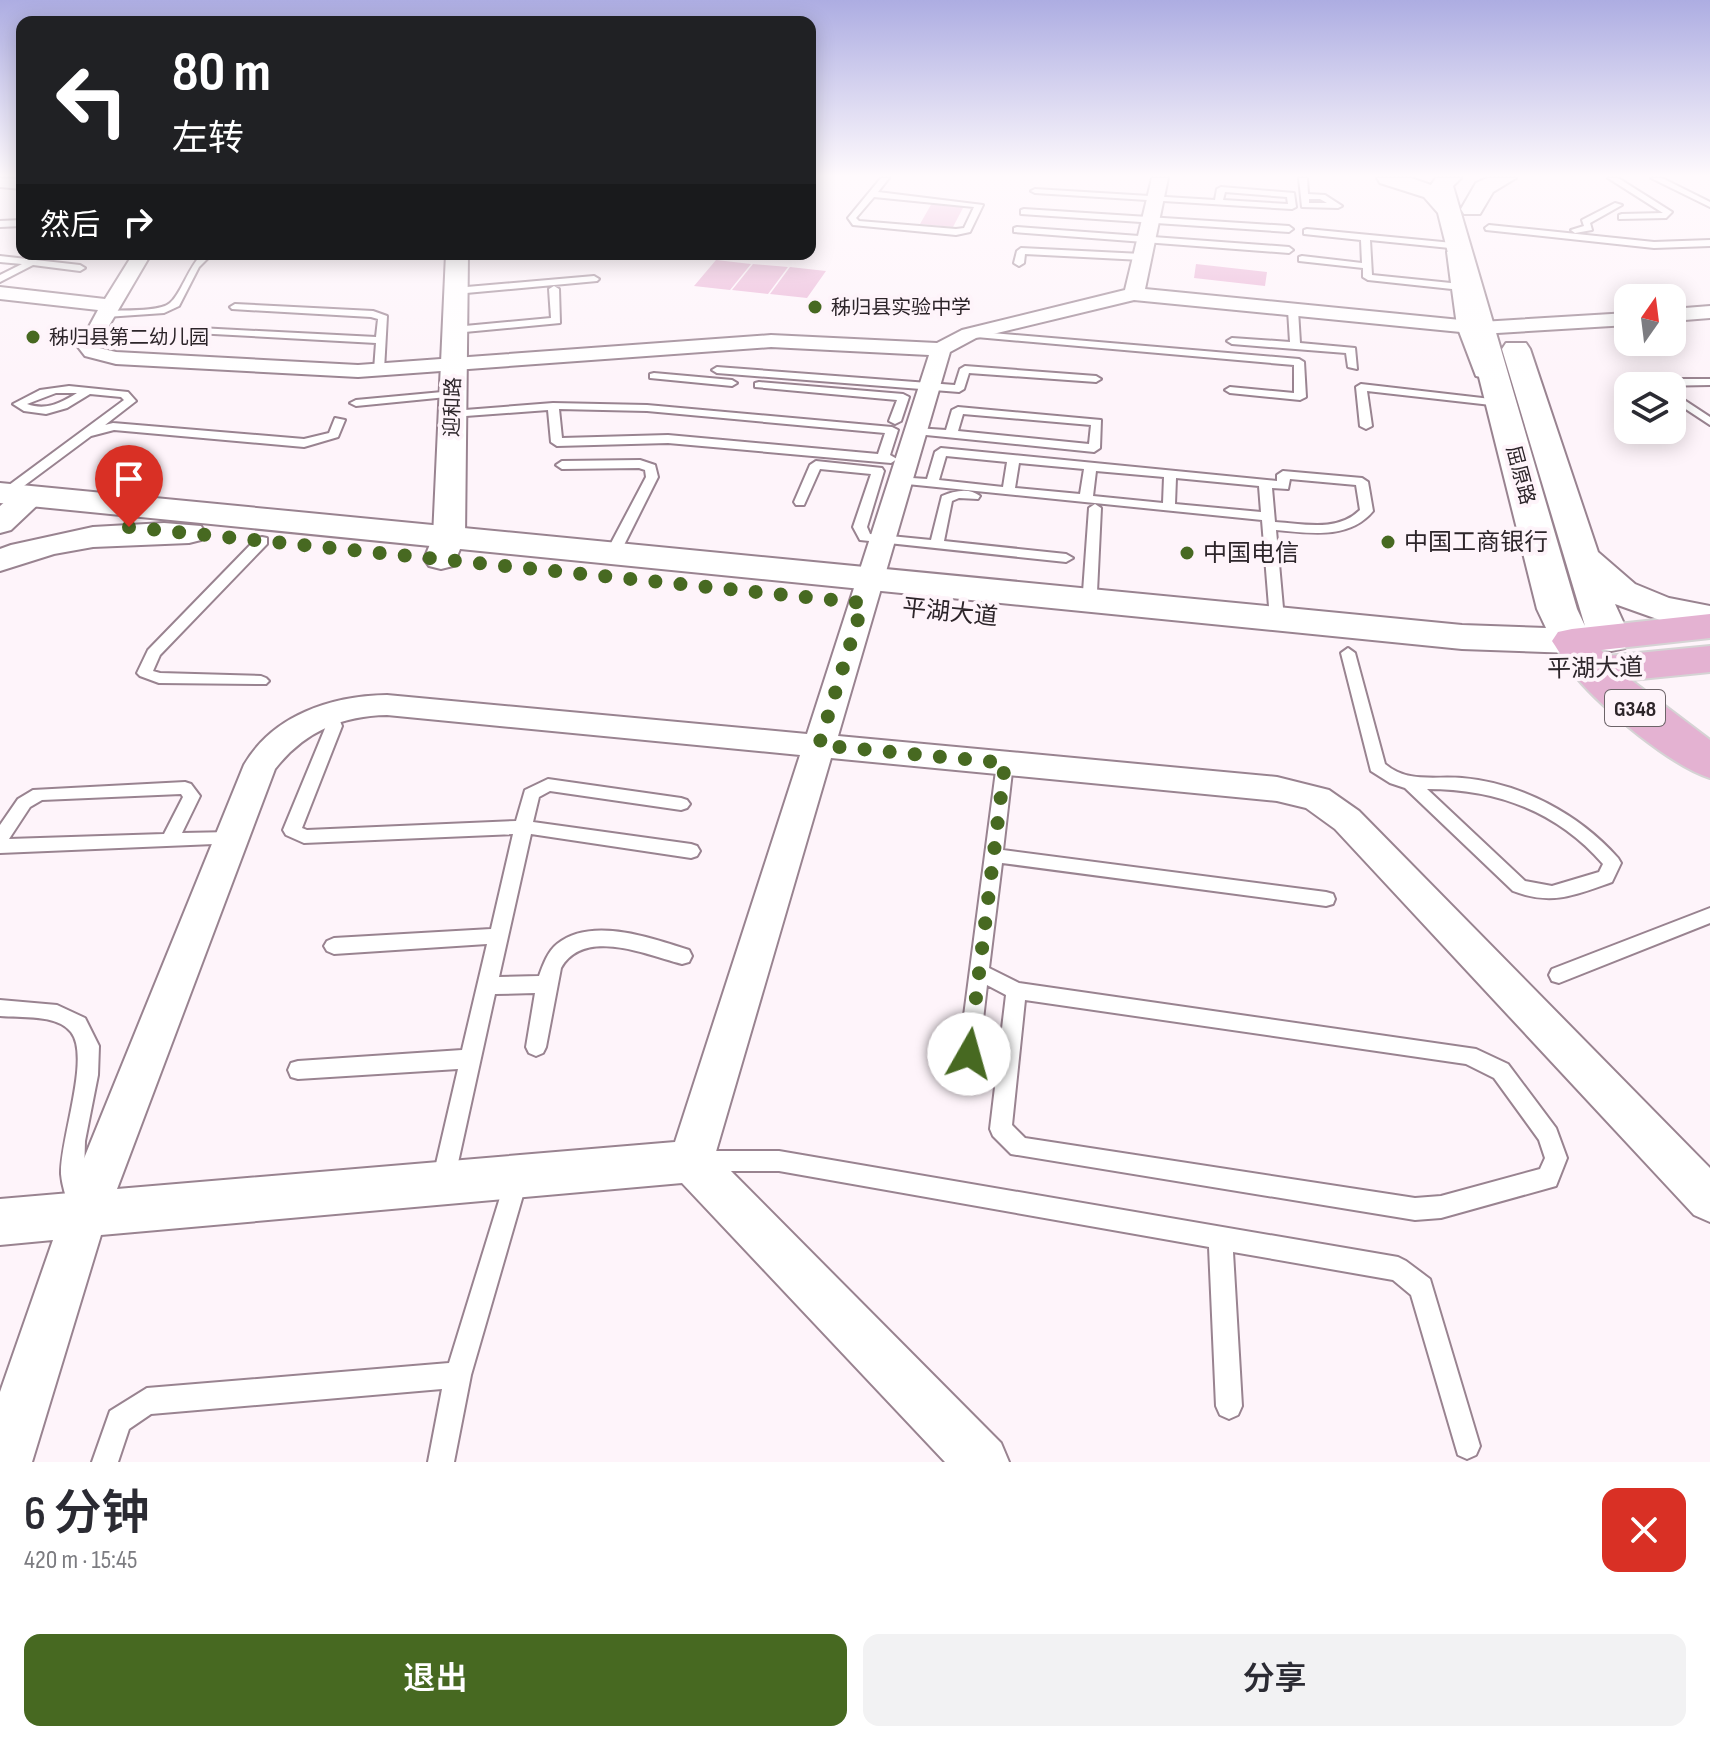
<!DOCTYPE html>
<html lang="zh">
<head>
<meta charset="utf-8">
<style>
	:root { --surface:#fff; --page:#f2f2f3; --text:#2b2b33; --muted:#7c7c81; --accent:#476921 }
	body { margin:0; font-family:"Sofia Sans Condensed","Noto Sans SC",sans-serif; background:var(--page); color:var(--text); height:100vh; display:flex; flex-direction:column; font-size:30px; white-space:nowrap }
	* { box-sizing:border-box; margin:0 }
	p { font-size:26px; color:var(--muted) }
	.icon { flex:none; width:44px; height:44px; fill:none; stroke:currentColor; stroke-width:2; stroke-linecap:round; stroke-linejoin:round }
	.map { position:relative; height:1462px; overflow:hidden }
	.panel { display:flex; flex-direction:column; background:var(--surface); flex:1 }
	.panel>* { flex:none }
	.banner { position:absolute; left:16px; top:16px; width:800px; height:244px; border-radius:16px; box-shadow:0 4px 20px #0003; background:#202124; color:#fff; overflow:hidden }
	.needle { width:52px; rotate:14deg }
	.buttons { position:absolute; left:1614px; top:284px; display:grid; gap:16px }
	.buttons a { display:grid; place-items:center; width:72px; height:72px; border-radius:16px; background:var(--surface); box-shadow:0 4px 20px #0003; font-size:40px }
	.pin { position:absolute; display:grid; place-items:center; width:68px; height:68px; color:#fff; margin:-82px -34px; border-radius:50% 50% 50% 0; rotate:-45deg; box-shadow:0 0 8px #0007 }
	.pin .icon { rotate:45deg }
	.me { position:absolute; width:88px; margin:-44px; rotate:7deg; stroke-linejoin:round; filter:drop-shadow(0 0 6px #0008) }
	.turn { display:flex; align-items:center; gap:28px; height:168px; padding:0 24px; font-size:36px }
	.turn .icon { width:104px; height:104px; stroke-width:2.5 }
	.turn b { display:block; font-size:56px; line-height:68px }
	.then { display:flex; align-items:center; height:76px; padding:0 24px; background:#0003; gap:16px; font-size:30px }
	.round { display:grid; place-items:center; flex:none; width:84px; height:84px; border-radius:16px; background:var(--page) }
	.head { display:flex; align-items:center; justify-content:space-between; height:136px; padding:0 24px }
	h1 { font-size:48px; font-weight:600; line-height:60px }
	.cta { display:flex; gap:16px; margin-top:auto; padding:16px 24px }
	.cta a { flex:1; height:92px; border-radius:16px; background:var(--accent); color:#fff; font-size:32px; font-weight:600; line-height:92px; text-align:center }
	.cta a+a { background:var(--page); color:var(--text) }
	.map>svg:first-child { display:block }
</style>
</head>
<body>
<div class="map">
<svg width="1710" height="1462" viewBox="0 0 1710 1462">
	<rect width="100%" height="100%" fill="#fef4fa"/>
	<path fill="#e9b1d4" d="M932 203 964 206 953 227 920 224Z
		M716 260 751 264 730 290 694 286Z
		M753 264 788 267 768 294 732 290Z
		M1196 264 1267 272 1265 286 1194 278Z
		M790 267 826 271 807 298 770 294Z"/>
	<g fill="none" stroke-linecap="round" stroke-linejoin="round">
		<defs>
			<path id="service" d="M881 178H889L878 192 983 205 970 232 956 235 853 225 848 218ZM874 197 974 207 964 228 956 229 859 221 856 218Z
				M1299 178H1307L1308 194 1325 195 1342 206 1338 208 1302 207ZM1309 199H1320L1327 203H1309Z
				M1608 178H1618L1672 212 1666 218 1619 219V215L1622 214 1663 213Z
				M1651 178H1662L1710 202V207Z
				M1221 187 1294 193 1296 207 1292 209 1035 193 1031 191 1035 189 1215 200 1217 189ZM1225 192 1287 197 1288 204 1223 200Z
				M1615 203 1622 205 1590 223 1592 230 1575 233 1571 230 1584 226 1582 220Z
				M1024 209 1289 226 1293 229 1289 232 1021 214V210Z
				M22 220V226L0 227V221Z
				M1489 225 1654 242 1710 240V246L1654 248 1486 230 1485 228Z
				M1017 227 1289 247 1293 250 1289 253 1014 232V228Z
				M1307 229 1453 243V247L1450 248 1370 240 1372 275 1451 283 1447 252 1454 250 1467 326 1486 376 1485 378 1476 376 1457 326 1452 289 1368 280 1363 277V268L1299 261V257L1302 256 1362 263 1361 240 1304 234V230Z
				M1021 248 1142 254 1147 257 1142 260 1025 254 1024 263 1019 266 1014 263 1017 251Z
				M202 254H212L199 267 179 306 164 313 106 317 101 314 106 311C121 310 160 312 170 303 181 294 188 268 202 254Z
				M0 256 80 265 85 268 80 271 33 265 0 282V275L22 264 0 262Z
				M594 276 599 279 597 281 455 294 450 291 455 288Z
				M554 286 559 289 560 323 454 333 449 330 454 327 551 318 549 289Z
				M235 304 373 311 387 316 384 370 379 373 374 370 376 343 195 333 194 331 199 328 376 337 378 319 371 317 232 309 230 307Z
				M1293 307 1298 310 1300 343 1355 348 1357 369 1348 367 1346 353 1232 344 1227 341 1232 338 1290 342 1288 310Z
				M969 331 1299 359 1304 362 1306 397 1300 400 1230 393 1225 390 1230 387 1294 393V365L965 336 964 334Z
				M965 366 1096 376 1101 379 1096 382 969 373 964 389 959 392 717 373 712 370 717 367 955 385 960 369Z
				M654 373 732 380 737 383 732 386 650 378V374Z
				M1663 379H1710V385L1656 386Z
				M759 382 903 394 909 397 901 421 895 424 889 421 897 400 755 387V383Z
				M1361 384 1491 399 1497 402 1491 405 1367 391 1372 426 1366 429 1360 426 1356 387Z
				M69 386 128 392 136 401 105 425 113 423 304 439 329 433 335 418 345 420 338 437 304 447 114 430 91 436 9 497H1V491L124 400 121 397 90 394 67 408 46 414 24 411 13 404 40 390ZM56 393H77C61 403 46 411 27 404Z
				M453 391 457 392V396L356 406 350 403 356 400Z
				M1672 392 1710 417V425L1672 400Z
				M553 403 647 405 892 427 898 430 890 455 897 459 891 463 668 443 557 446 551 442 548 410 452 417 446 414 452 411ZM559 409 647 411 885 433 878 454 668 435 562 438Z
				M958 407 1101 420 1100 448 1094 452 916 434 910 431 916 428 946 430 952 410ZM963 414 1091 425 1089 444 958 431Z
				M941 448 1277 481V475L1283 471 1362 478 1368 482 1373 511C1349 540 1309 533 1276 530L1284 619 1277 623 1270 619 1262 520 897 483V477L927 479 935 452ZM946 456 1007 462 1003 487 939 480ZM1019 463 1084 469 1080 494 1015 488ZM1096 471 1164 477 1163 503 1093 496ZM1176 478 1259 486 1261 512 1175 504ZM1290 479 1356 485 1360 510C1338 532 1304 524 1275 522L1272 488 1288 489Z
				M640 460 655 465 658 477 623 547 616 551 611 550 609 547 646 477 645 470 639 468 562 469 556 465 562 461Z
				M816 461 882 468 884 471 867 527 870 534 931 540 942 496C954 491 969 487 980 496L978 499 959 498 952 501 944 541 1066 554 1073 558 1066 562 860 540 853 527 871 474 820 469 804 505H796L794 502 810 465Z
				M1095 504 1101 508 1097 592 1090 596 1083 592 1089 508Z
				M262 537 267 538V544L160 655 153 671 160 673 261 676 266 678 269 681 266 684 159 683 140 676 137 673 148 650 257 538Z
				M1348 648 1355 653 1385 764C1407 783 1434 776 1462 778 1521 783 1579 814 1618 858L1621 863 1612 882C1575 895 1552 906 1513 891L1405 788 1390 783 1371 771 1341 653ZM1427 789C1496 789 1557 811 1603 864L1599 872 1552 886 1525 881Z
				M329 708 335 709 342 726 302 828 307 830 516 821 525 790 548 779 681 798 687 800 690 804 687 808 681 810 550 791 539 797 533 822 691 844 697 846 700 851 697 856 691 858 531 834 499 977 539 976C543 965 548 951 557 944 591 916 652 938 689 950L692 956 689 962 682 964C647 955 584 927 561 968L546 1047 543 1053 536 1056 529 1053 526 1047 535 993 495 994 454 1181 451 1189 443 1192 435 1189 432 1181 458 1069 298 1079 291 1077 288 1070 291 1063 298 1061 462 1050 487 944 334 954 327 951 324 946 327 941 334 938 491 929 513 834 304 843 286 835 283 830 326 726 321 713Z
				M1005 757 1013 763 1003 850 1326 892 1333 894 1335 899 1333 904 1326 906 1002 863 989 968 1019 983 1476 1049 1508 1064 1556 1128 1567 1158 1556 1186 1441 1218 1415 1220 1011 1154 993 1136 990 1129 1006 995 987 985 979 1054 976 1060 969 1063 962 1060 959 1054 997 763ZM1025 1000 1466 1064 1494 1078 1539 1140 1545 1158 1540 1169 1441 1196 1415 1198 1025 1138 1012 1125Z
				M185 782 191 784 200 796 182 833 232 832 238 833 241 838 238 843 0 853V825L18 799 33 790ZM181 794 183 797 164 834 9 839 30 807 42 800Z
				M1710 908V923L1559 983 1552 981 1549 975 1552 969Z
				M0 1000 57 1005 85 1018 99 1046 98 1075 85 1141 84 1176 92 1208 89 1216 81 1219 73 1216C68 1204 62 1187 61 1174 60 1139 91 1057 71 1032 57 1014 21 1018 0 1016Z
				M700 1151H779L1398 1257 1406 1261 1430 1279 1480 1446 1476 1455 1467 1459 1458 1455 1411 1295 1393 1280 1233 1252 1242 1406 1238 1415 1229 1419 1220 1415 1216 1406 1209 1247 779 1171H700L692 1168 689 1161 692 1154Z
				M517 1167 525 1170 528 1178 471 1375 454 1462H428L442 1389 151 1414 129 1429 118 1462H92L110 1411 147 1388 449 1363 506 1178 509 1170Z"/>
			<path id="minor" d="M0 178 22 179V189L0 187Z
				M1152 178H1168L1145 289 1481 322 1628 313V325L1481 334 1134 300 976 338 950 352 838 736 1277 777 1329 790 1359 811 1710 1168V1222L1694 1215 1335 829 1306 808 1277 801 831 758 715 1155 1001 1443 1009 1462H945L682 1183 101 1235 32 1462H0V1392L53 1240 0 1245V1199L70 1193 244 765C273 715 331 696 387 695L807 734 929 355 771 347 358 377 116 364 85 356 78 347 98 310 0 299V287L105 299 133 254H151L100 341 99 348 116 352 358 365 771 335 937 343 962 330 1125 290ZM387 715 800 755 675 1142 117 1189 275 769C304 732 341 716 387 715Z
				M1710 306V318L1672 321V309Z"/>
			<path id="tertiary" d="M446 254H468L465 537 453 566 441 569 429 566 424 559 433 537Z
				M31 487 42 489 47 496 11 530 0 533V506L20 489Z
				M164 523 201 526 205 533 201 540 189 543 93 547 54 554 0 571V549L11 545 93 527Z"/>
			<path id="secondary" d="M1377 178H1411L1431 185 1436 178H1461L1453 186 1577 609 1585 626 1502 349 1506 343H1526L1530 349 1598 552 1635 584 1669 598 1710 606V630L1660 620 1615 604 1631 639 1625 648 1611 651 1597 648 1592 641 1586 650 1572 653 1462 649 0 503V483L1462 625 1546 628 1537 609 1438 213 1424 197 1380 183Z
				M1487 178H1516L1493 192 1480 214H1464L1461 209 1476 183Z"/>
			<path id="trunk" d="M1710 614V638L1601 650 1607 656 1710 646V672L1631 680 1710 740V778C1671 766 1602 708 1576 677 1568 667 1560 653 1552 641L1558 632 1572 629Z"/>
		</defs>
		<use href="#service" stroke="#998390" stroke-width="4"/>
		<use href="#minor" stroke="#998390" stroke-width="4"/>
		<use href="#tertiary" stroke="#998390" stroke-width="4"/>
		<use href="#secondary" stroke="#998390" stroke-width="4"/>
		<use href="#trunk" stroke="#d5d3d4" stroke-width="4"/>
		<use href="#service" fill="#fff" fill-rule="evenodd"/>
		<use href="#minor" fill="#fff" fill-rule="evenodd"/>
		<use href="#tertiary" fill="#fff" fill-rule="evenodd"/>
		<use href="#secondary" fill="#fff" fill-rule="evenodd"/>
		<use href="#trunk" fill="#e4b2d2" fill-rule="evenodd"/>
	</g>
	<linearGradient id="sky" x2="0" y2="1"><stop stop-color="#adade2"/><stop offset="0.46" stop-color="#fffafd"/><stop offset="1" stop-color="#fffafd" stop-opacity="0"/></linearGradient>
	<rect width="1710" height="383" fill="url(#sky)"/>
	<g fill="none" stroke-linecap="round" stroke-linejoin="round">
		<path stroke="#476921" stroke-width="14" stroke-dasharray="0 25.2" d="M129 527 863 603 819 745 1005 763 969 1054"/>
	</g>
	<g fill="#476921" stroke="#fef4fa" stroke-width="3">
		<circle cx="815" cy="307" r="8"/>
		<circle cx="33" cy="337" r="8"/>
		<circle cx="1388" cy="542" r="8"/>
		<circle cx="1187" cy="553" r="8"/>
	</g>
	<g text-anchor="middle" stroke-width="8" stroke-linejoin="round" paint-order="stroke">
		<g font-size="20" fill="#2d252a" stroke="#fef4fa" text-anchor="start">
			<text x="831" y="314">秭归县实验中学</text>
			<text x="49" y="344">秭归县第二幼儿园</text>
		</g>
		<g font-size="20" fill="#2d252a" stroke="#fef4fa">
			<text transform="translate(452 407) rotate(-88)" y="7">迎和路</text>
			<text transform="translate(1521 475) rotate(75)" y="7">屈原路</text>
		</g>
		<rect fill="#fef4fa" stroke="#6c6368" stroke-width="2" x="1605" y="690" width="60" height="36" rx="6"/>
		<g font-size="22" font-weight="bold" fill="#2d252a">
			<text x="1635" y="716">G348</text>
		</g>
		<g font-size="24" fill="#2d252a" stroke="#fef4fa" text-anchor="start">
			<text x="1404" y="550">中国工商银行</text>
			<text x="1203" y="561">中国电信</text>
		</g>
		<g font-size="24" fill="#2d252a" stroke="#fef4fa">
			<text transform="translate(950 612) rotate(6)" y="8">平湖大道</text>
			<text transform="translate(1595 668) rotate(-1)" y="8">平湖大道</text>
		</g>
	</g>
</svg>
<div class="buttons">
<a><svg class="needle" viewBox="-14 -14 28 28"><path d="M0-13l5 13h-10z" fill="#e53935"/><path d="M0 13l5-13h-10z" fill="#7c7c81"/></svg></a>
<a><svg class="icon" aria-label="layers" viewBox="0 0 24 24"><path d="M12 4l9 5-9 5-9-5zM3 14l9 5 9-5"/></svg></a>
</div>
<div class="pin" style="left:129px;top:527px;background:#d93025"><svg class="icon" aria-label="arrive" viewBox="0 0 24 24"><path d="M6 21V4h12l-3 4 3 4H6"/></svg></div>
<svg class="me" style="left:969px;top:1054px" viewBox="-20 -20 40 40"><circle r="19" fill="#fff"/><path d="M0-13L10 11 0 6-10 11z" fill="#476921"/></svg>
<div class="banner">
<div class="turn"><svg class="icon" aria-label="left" viewBox="0 0 24 24"><path d="M17 20v-9H6M10 6l-5 5 5 5"/></svg><div><b>80 m</b>左转</div></div>
<div class="then">然后<svg class="icon" aria-label="right" viewBox="0 0 24 24"><path d="M7 20v-9h11M14 6l5 5-5 5"/></svg></div>
</div>
</div>
<section class="panel">
<div class="head"><div><h1>6 分钟</h1><p>420 m · 15:45</p></div><a class="round" style="background:#d93025;color:#fff"><svg class="icon" aria-label="close" viewBox="0 0 24 24"><path d="M6 6l12 12M18 6L6 18"/></svg></a></div>
<div class="cta"><a>退出</a><a>分享</a></div>
</section>
</body>
</html>
